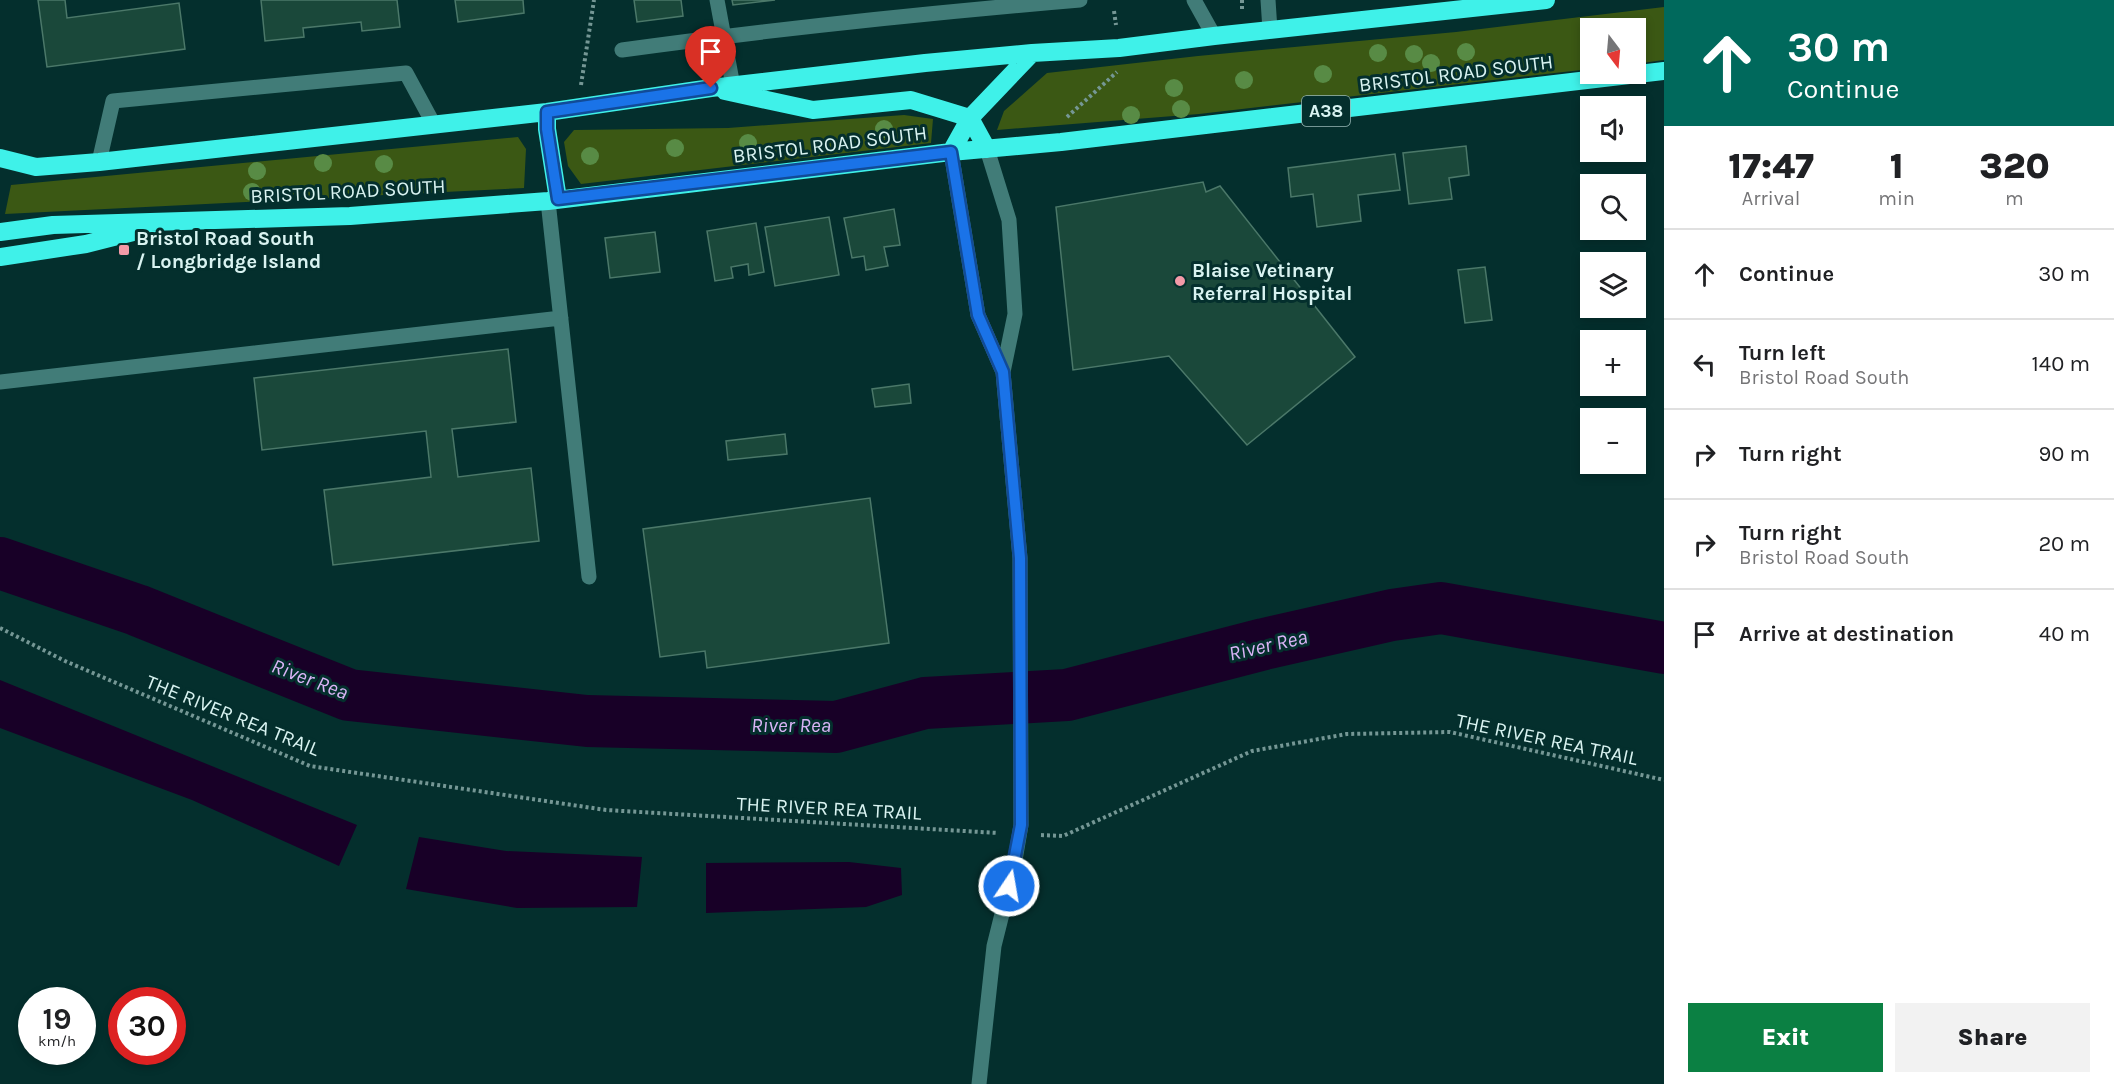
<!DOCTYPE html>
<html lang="en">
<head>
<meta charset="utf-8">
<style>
	:root { --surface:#fff; --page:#f2f2f2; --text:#202124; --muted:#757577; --line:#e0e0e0; --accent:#0b8043 }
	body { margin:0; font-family:Karla,sans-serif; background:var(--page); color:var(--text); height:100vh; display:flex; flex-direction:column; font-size:22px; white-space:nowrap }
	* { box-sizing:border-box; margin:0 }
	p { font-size:20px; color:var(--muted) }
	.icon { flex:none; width:33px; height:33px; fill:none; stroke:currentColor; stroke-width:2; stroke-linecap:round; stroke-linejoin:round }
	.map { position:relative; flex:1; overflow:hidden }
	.side { display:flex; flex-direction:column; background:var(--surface); width:450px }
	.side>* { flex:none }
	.guide { background:#00695c; color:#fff; overflow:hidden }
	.needle { width:39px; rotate:164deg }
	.tools { position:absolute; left:1580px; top:18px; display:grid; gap:12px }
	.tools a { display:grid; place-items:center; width:66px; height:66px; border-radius:0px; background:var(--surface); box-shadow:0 3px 9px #0003; font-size:30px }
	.speed { position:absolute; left:18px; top:987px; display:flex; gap:12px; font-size:30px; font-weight:700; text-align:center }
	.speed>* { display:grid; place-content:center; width:78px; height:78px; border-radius:50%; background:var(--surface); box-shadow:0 3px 9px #0003; line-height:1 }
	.speed small { font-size:15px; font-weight:400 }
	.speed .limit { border:9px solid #d22; background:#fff; color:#111 }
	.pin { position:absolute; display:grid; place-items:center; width:51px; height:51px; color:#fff; margin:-62px -26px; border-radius:50% 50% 50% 0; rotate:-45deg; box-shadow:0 0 6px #0007 }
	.pin .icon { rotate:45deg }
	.me { position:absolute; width:66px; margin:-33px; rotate:12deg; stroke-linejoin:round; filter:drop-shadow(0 0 4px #0008) }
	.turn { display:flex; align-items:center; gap:21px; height:126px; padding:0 24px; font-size:27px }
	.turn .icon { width:78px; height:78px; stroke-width:2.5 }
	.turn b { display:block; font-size:42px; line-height:51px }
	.eta { display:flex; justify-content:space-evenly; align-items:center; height:102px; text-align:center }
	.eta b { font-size:36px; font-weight:800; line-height:42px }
	.cta { display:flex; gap:12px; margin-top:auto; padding:12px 24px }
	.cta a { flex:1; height:69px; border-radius:0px; background:var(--accent); color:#fff; font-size:24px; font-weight:800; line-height:69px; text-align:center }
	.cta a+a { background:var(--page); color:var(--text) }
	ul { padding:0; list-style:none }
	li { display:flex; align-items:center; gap:18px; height:90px; padding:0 24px; border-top:2px solid var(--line) }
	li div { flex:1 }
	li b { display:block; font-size:22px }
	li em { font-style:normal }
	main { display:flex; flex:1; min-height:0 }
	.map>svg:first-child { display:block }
</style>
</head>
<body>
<main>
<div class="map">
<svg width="1664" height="1084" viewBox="0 0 1664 1084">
	<rect width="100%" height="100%" fill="#042f2d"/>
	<path fill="#3b5814" d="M1664 7V60L1635 64V28H1590V69L1199 114 997 130 1004 111 1047 73 1198 56 1456 32Z
		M904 115 933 119 931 143 581 184 568 166 564 142 574 130 728 128Z
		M518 137 526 149 524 188 5 214 11 185Z"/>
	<path fill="#180027" d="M0 680 357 825 339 866 192 800 0 728Z
		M419 837 506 851 642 857 637 907 517 908 406 889Z
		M849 862 901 868 902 895 866 907 706 913V863Z"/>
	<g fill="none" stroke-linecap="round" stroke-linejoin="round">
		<path stroke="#180027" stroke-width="52" d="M0 563 137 610 349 695 587 721 836 727 925 703 1067 695 1264 644 1392 615 1441 608 1664 648"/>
	</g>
	<path fill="#1a483a" stroke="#4b7869" stroke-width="1.5" d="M38 0H65L67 18 179 3 185 49 47 67Z
		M261 0H397L400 27 362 31 361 22 303 28 304 37 265 41Z
		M455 0H523L524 13 458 22Z
		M634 0H681L683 16 637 22Z
		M732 0H775L733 5Z
		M1466 146 1469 175 1449 178 1452 199 1409 204 1403 153Z
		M1395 154 1400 190 1358 195 1361 221 1317 227 1313 194 1291 197 1288 168Z
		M1203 182 1206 192 1220 186 1355 357 1247 445 1169 356 1073 370 1056 207Z
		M894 209 900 245 884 247 888 266 866 270 864 256 852 258 844 218Z
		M829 217 839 275 775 286 765 227Z
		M756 223 764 272 749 275 748 264 731 267 733 278 715 281 707 231Z
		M655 232 660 272 610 278 605 238Z
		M1485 267 1492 320 1465 323 1458 270Z
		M508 349 516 422 452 429 458 477 531 468 539 541 333 565 324 490 431 477 426 431 262 450 254 378Z
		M909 384 911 403 875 407 872 389Z
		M785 434 787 454 728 460 726 441Z
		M870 498 889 643 707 668 705 651 660 657 643 529Z"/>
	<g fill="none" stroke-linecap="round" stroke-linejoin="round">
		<path stroke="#759795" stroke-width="4" stroke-dasharray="3 3" stroke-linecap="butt" d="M1242 0V11
			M1114 11 1116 25
			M581 85 594 0
			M1067 117 1117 72
			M0 628 65 661 310 766 606 810 998 833
			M1041 835 1063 836 1252 751 1347 734 1450 732 1664 780"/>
		<path stroke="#417c78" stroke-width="15" d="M717 0 733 86
			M1194 0 1214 36
			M1268 0 1270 30
			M622 50C774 29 927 13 1080 0
			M951 152 978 315 1003 372
			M99 162 113 101 406 73 433 123
			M548 201 589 577
			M0 382 561 318
			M979 1084 994 946 1014 866 1021 825 1020 558 1003 372 1015 314 1009 220 987 149"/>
		<path stroke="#3ff1e9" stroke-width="18" d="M725 91 813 110 911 100 970 118 987 149
			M547 112V129L558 199
			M951 152 970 118 1032 53
			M0 158 36 167 99 162 547 112 711 88 925 63 1032 53 1119 48 1214 36 1546 0
			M0 232 53 225 350 216 548 201 951 152 1061 142 1664 71
			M0 257 86 244 149 228"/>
	</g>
	<g fill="#588b45">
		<circle cx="1466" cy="52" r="9"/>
		<circle cx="1378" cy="53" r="9"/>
		<circle cx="1414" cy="54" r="9"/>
		<circle cx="1431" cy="63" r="9"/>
		<circle cx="1323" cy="74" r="9"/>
		<circle cx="1244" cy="80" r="9"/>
		<circle cx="1174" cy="88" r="9"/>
		<circle cx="1181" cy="109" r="9"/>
		<circle cx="1131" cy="115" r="9"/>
		<circle cx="884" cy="129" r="9"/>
		<circle cx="748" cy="143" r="9"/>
		<circle cx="675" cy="148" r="9"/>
		<circle cx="590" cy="156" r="9"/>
		<circle cx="323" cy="163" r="9"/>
		<circle cx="384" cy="164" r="9"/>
		<circle cx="257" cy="171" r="9"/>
		<circle cx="252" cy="192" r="9"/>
	</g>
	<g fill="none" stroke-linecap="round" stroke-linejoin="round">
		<defs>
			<path id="route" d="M711 88 547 112V129L558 199 951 152 978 315 1003 372 1020 558 1021 825 1009 886"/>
		</defs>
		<use href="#route" stroke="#114b97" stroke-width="15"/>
		<use href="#route" stroke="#1a73e8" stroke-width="10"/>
	</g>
	<g fill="#f39aa7" stroke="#042f2d" stroke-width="2">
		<rect x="118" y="244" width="12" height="12" rx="3"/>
		<circle cx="1180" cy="281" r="6"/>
	</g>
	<g text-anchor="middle" stroke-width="6" stroke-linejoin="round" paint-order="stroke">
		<rect fill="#042f2d" stroke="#99b8b6" stroke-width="1.5" x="1302" y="96" width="48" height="30" rx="4.5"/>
		<g font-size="18" font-weight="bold" fill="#d9f3f1">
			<text x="1326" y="117">A38</text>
		</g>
		<g font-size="20" fill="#d9f3f1" stroke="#042f2d">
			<text transform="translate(1456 73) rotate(-7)" y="7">BRISTOL ROAD SOUTH</text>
			<text transform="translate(830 144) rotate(-7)" y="7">BRISTOL ROAD SOUTH</text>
			<text transform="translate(348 191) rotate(-3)" y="7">BRISTOL ROAD SOUTH</text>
			<text transform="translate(233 715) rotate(22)" y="7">THE RIVER REA TRAIL</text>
			<text transform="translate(1547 739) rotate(12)" y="7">THE RIVER REA TRAIL</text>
			<text transform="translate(829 808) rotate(3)" y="7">THE RIVER REA TRAIL</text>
		</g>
		<g font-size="20" font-weight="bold" fill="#d9f3f1" stroke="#042f2d" text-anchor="start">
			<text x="136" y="245">Bristol Road South<tspan x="136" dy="23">/ Longbridge Island</tspan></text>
			<text x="1192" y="277">Blaise Vetinary<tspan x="1192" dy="23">Referral Hospital</tspan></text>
		</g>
		<g font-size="21" font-style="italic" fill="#dab4f7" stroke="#042f2d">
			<text transform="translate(1268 645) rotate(-13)" y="7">River Rea</text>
			<text transform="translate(310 679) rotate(21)" y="7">River Rea</text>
			<text x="791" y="732">River Rea</text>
		</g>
	</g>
</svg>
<div class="tools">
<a><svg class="needle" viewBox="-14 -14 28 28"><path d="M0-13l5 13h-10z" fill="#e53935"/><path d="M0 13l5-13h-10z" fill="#757577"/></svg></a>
<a><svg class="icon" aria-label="sound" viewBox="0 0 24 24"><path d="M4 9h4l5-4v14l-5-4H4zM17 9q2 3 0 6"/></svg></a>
<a><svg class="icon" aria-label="search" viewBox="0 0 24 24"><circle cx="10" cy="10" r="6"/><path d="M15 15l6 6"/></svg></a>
<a><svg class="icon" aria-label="layers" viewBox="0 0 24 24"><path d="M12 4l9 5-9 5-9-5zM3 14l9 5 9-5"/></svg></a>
<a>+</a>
<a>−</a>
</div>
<div class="speed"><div>19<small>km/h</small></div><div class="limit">30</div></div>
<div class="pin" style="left:711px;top:88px;background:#d93025"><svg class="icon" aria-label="arrive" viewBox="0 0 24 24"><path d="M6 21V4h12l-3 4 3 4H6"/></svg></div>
<svg class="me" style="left:1009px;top:886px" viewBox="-20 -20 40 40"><circle r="17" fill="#1a73e8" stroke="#fff" stroke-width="3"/><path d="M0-11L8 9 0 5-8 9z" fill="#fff"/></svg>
</div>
<section class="side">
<div class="guide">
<div class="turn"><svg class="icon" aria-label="ahead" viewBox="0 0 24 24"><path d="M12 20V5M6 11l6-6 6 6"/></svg><div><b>30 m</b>Continue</div></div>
</div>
<div class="eta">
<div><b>17:47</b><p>Arrival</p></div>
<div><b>1</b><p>min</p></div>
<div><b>320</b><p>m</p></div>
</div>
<ul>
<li><svg class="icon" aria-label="ahead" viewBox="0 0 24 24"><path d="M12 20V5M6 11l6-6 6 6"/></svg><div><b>Continue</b></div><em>30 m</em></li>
<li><svg class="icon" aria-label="left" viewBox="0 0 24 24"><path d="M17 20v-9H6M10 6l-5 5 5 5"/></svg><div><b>Turn left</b><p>Bristol Road South</p></div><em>140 m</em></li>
<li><svg class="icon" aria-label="right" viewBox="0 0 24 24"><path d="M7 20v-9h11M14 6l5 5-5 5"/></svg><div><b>Turn right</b></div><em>90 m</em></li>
<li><svg class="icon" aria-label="right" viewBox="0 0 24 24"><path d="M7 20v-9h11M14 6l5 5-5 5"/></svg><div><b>Turn right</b><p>Bristol Road South</p></div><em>20 m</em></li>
<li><svg class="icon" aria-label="arrive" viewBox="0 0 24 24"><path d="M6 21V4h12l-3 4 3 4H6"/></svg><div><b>Arrive at destination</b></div><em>40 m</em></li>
</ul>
<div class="cta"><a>Exit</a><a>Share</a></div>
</section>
</main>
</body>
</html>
